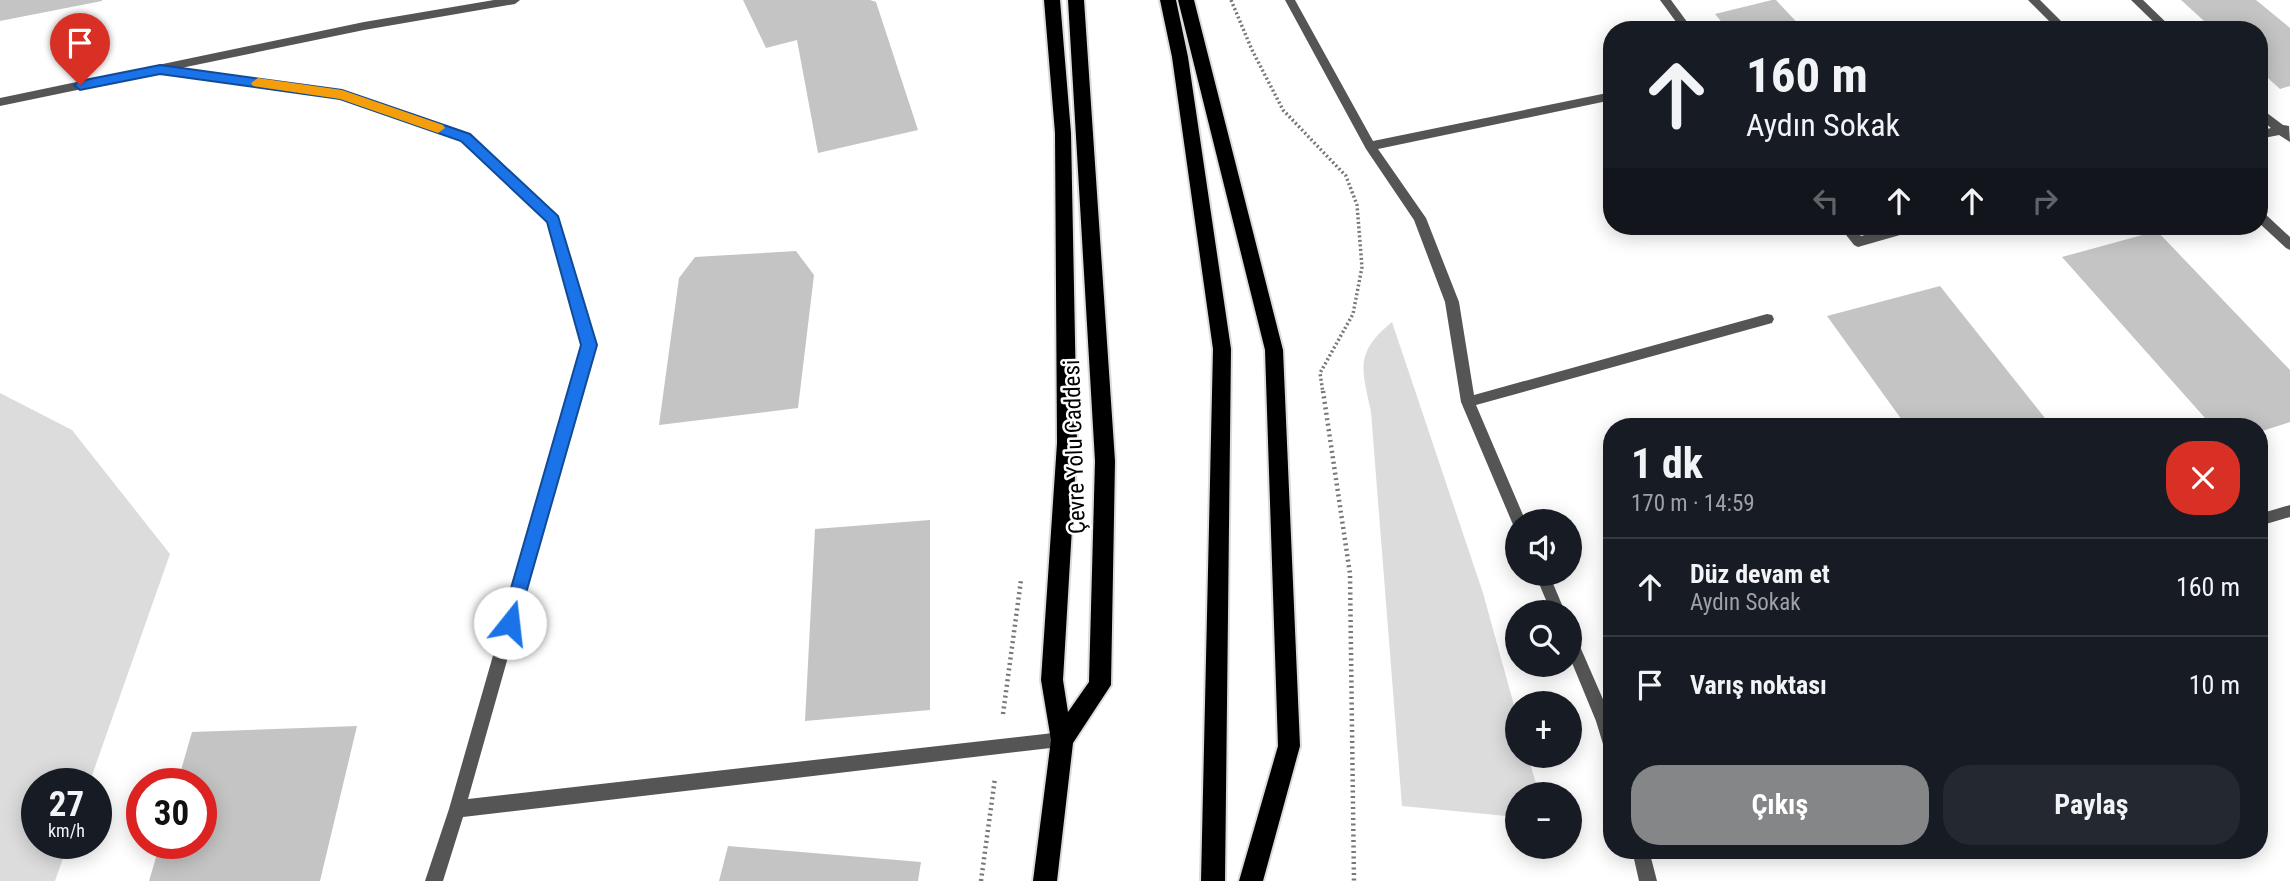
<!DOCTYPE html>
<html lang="tr">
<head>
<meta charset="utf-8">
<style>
	:root { --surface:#171b24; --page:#242831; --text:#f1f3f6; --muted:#9ea1a6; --line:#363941; --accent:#858687 }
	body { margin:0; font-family:"Roboto Condensed",sans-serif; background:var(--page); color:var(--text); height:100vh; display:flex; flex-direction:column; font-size:26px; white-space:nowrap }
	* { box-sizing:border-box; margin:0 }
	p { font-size:23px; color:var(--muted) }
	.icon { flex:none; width:38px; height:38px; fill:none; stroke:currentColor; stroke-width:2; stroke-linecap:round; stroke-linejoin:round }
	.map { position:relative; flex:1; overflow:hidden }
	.drawer { position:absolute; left:1603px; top:418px; width:665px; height:441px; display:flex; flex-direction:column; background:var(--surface); border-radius:28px; box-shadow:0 4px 18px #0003 }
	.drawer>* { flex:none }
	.banner { position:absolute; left:1603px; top:21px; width:665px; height:214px; border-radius:28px; box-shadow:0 4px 18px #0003; background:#171b24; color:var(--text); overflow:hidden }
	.buttons { position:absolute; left:1505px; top:509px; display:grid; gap:14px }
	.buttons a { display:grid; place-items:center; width:77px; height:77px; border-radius:50%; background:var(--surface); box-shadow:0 4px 18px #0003; font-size:35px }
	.speed { position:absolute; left:21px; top:768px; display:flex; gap:14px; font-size:35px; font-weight:700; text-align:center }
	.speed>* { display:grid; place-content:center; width:91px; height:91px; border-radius:50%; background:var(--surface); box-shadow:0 4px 18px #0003; line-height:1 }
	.speed small { font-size:18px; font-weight:400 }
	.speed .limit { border:10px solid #d22; background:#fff; color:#111 }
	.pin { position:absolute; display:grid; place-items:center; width:60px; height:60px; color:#fff; margin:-72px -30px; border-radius:50% 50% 50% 0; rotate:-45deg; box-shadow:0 0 7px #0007 }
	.pin .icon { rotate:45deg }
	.me { position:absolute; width:77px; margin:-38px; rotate:16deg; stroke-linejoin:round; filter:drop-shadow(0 0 5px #0008) }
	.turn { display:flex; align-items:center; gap:24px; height:147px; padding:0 28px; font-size:32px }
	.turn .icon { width:91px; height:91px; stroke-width:2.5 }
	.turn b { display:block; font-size:49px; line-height:60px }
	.lanes { display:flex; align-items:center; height:66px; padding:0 28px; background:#0003; justify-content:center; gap:35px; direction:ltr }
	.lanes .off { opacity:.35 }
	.round { display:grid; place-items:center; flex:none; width:74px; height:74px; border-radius:28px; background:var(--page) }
	.summary { display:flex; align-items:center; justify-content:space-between; height:119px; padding:0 28px }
	h1 { font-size:42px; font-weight:700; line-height:52px }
	.primary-button { display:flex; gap:14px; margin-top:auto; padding:14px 28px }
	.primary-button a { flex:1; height:80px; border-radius:28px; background:var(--accent); color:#fff; font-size:28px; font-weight:700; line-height:80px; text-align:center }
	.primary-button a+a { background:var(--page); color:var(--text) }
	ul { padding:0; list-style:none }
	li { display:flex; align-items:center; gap:21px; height:98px; padding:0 28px; border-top:2px solid var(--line) }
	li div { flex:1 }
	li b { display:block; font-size:26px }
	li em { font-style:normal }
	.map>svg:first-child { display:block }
</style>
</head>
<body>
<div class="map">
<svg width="2290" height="881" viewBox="0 0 2290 881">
	<rect width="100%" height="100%" fill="#fff"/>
	<path fill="#dcdcdc" d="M1392 322 1483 593 1517 716V756H1528L1539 794H1517V817L1402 806 1371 412C1362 369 1354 353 1392 322Z
		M0 393 72 430 170 554 89 784H37V844H68L55 881H0Z"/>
	<path fill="#c4c4c4" d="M0 0H102V1L0 21Z
		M743 0H870L876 2 918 130 818 153 797 40 766 48Z
		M1772 0H1776L1804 30H1728L1715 14Z
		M2181 0H2256L2290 28V86L2280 89 2259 70V30H2214Z
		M2157 231 2290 370V422L2259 432V427H2213L2062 257Z
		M796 251 814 275 798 408 659 425 679 278 695 257Z
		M1940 286 2052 427H1907L1827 316Z
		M930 520V710L805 721 815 529Z
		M357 726 320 881H149L160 844H201V784H177L192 732Z
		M728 846 921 862 918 881H719Z"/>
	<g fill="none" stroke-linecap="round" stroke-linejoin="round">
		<defs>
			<path id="trunk" d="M1044 0H1060L1071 133 1077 443 1063 680 1068 712 1089 682 1095 461 1068 0H1084L1115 461 1111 685 1073 743 1057 881H1033L1051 740 1041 680 1057 443 1055 133Z
				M1160 0H1176L1188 57 1231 349 1225 881H1201L1213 349 1172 57Z
				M1178 0H1194L1283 350 1300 746 1263 881H1239L1278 746 1265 350Z"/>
		</defs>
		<use href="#trunk" stroke="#dbdbdb" stroke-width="4"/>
		<path stroke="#777" stroke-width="3.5" stroke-dasharray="2 2.5" stroke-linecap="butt" d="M1231 0 1252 50 1283 110 1346 176 1357 205 1362 267 1353 314 1320 373 1323 393"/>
		<path stroke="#777" stroke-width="4.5" stroke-dasharray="2 3.5" stroke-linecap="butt" d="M1323 391 1350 574 1354 881
			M1003 714 1021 580
			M981 881 995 778"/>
		<path fill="#555" fill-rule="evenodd" d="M494 0H520L515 4 364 30 181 68 342 91 470 134 559 220 596 345 468 799 1062 732 1068 734 1070 740 1068 746 463 817 443 881H425L449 809 582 345 547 222 462 140 341 99 159 73 0 106V98L364 22Z
			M1285 0H1295L1373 141 1612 92V100L1378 149 1426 218 1459 302 1474 395 1767 314 1772 315 1774 319 1772 323 1476 405 1526 522H1517V528L1514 527 1461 402 1445 302 1414 220 1366 149Z
			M1660 0H1671L1693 30H1682Z
			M2028 0H2040L2070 30H2058Z
			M2131 0H2143L2174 30H2162Z
			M2259 107 2283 125 2289 126 2290 142 2279 135 2259 139V131L2271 128 2259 118Z
			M2259 210 2263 212 2290 237V250L2286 248 2259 223Z
			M1839 226H1852L1861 236 1900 226H1923L1921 229 1858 247 1854 245Z
			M2290 505V517L2259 526V514Z
			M1535 574H1549L1565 612H1551Z
			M1570 633 1575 635 1612 720V756L1606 754 1596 721 1570 658Z
			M1632 850H1649L1657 881H1639Z"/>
		<use href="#trunk" fill="#000" fill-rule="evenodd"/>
	</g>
	<path fill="#1a73e8" stroke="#114b97" stroke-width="2" d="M160 65 342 90 470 134 558 216 597 345 516 628 510 631 504 628 501 623 581 345 547 222 461 141 340 99 160 74 80 90 74 85 80 81Z"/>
	<path fill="#f59e0b" d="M258 78 342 90 443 125 445 128 438 133 340 99 253 86 251 83Z"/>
	<g text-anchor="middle" stroke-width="5" stroke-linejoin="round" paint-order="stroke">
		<g font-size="23" fill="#000" stroke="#fff">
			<text transform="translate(1074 447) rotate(-92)" y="8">Çevre Yolu Caddesi</text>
		</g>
	</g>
</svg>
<div class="buttons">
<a><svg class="icon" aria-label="sound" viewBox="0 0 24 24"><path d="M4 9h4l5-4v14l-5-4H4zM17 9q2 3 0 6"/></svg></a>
<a><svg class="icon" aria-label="search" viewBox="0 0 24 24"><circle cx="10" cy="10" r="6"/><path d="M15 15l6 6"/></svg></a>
<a>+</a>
<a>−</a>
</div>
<div class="speed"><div>27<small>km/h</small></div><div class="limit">30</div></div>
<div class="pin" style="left:80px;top:85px;background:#d93025"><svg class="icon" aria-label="arrive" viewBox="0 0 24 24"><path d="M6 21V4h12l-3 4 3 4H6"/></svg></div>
<svg class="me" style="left:510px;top:623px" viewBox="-20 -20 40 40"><circle r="19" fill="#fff"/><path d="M0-13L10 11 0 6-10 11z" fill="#1a73e8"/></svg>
<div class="banner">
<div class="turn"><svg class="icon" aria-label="ahead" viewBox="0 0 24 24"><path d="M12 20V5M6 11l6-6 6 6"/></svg><div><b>160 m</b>Aydın Sokak</div></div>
<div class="lanes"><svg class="icon off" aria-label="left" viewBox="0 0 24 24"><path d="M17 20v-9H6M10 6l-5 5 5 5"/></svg><svg class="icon" aria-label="ahead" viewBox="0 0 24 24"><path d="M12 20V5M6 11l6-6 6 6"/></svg><svg class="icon" aria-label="ahead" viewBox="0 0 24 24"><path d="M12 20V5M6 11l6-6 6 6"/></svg><svg class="icon off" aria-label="right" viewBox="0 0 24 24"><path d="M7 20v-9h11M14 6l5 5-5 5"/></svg></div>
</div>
<section class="drawer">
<div class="summary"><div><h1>1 dk</h1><p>170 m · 14:59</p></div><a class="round" style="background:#d93025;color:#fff"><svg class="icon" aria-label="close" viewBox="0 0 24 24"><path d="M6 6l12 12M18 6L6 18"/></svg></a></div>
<ul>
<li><svg class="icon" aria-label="ahead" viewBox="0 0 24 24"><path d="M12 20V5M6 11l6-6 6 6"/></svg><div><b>Düz devam et</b><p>Aydın Sokak</p></div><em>160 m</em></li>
<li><svg class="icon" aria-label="arrive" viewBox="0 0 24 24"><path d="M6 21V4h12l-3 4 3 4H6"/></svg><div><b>Varış noktası</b></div><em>10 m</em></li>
</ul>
<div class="primary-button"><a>Çıkış</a><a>Paylaş</a></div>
</section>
</div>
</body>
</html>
